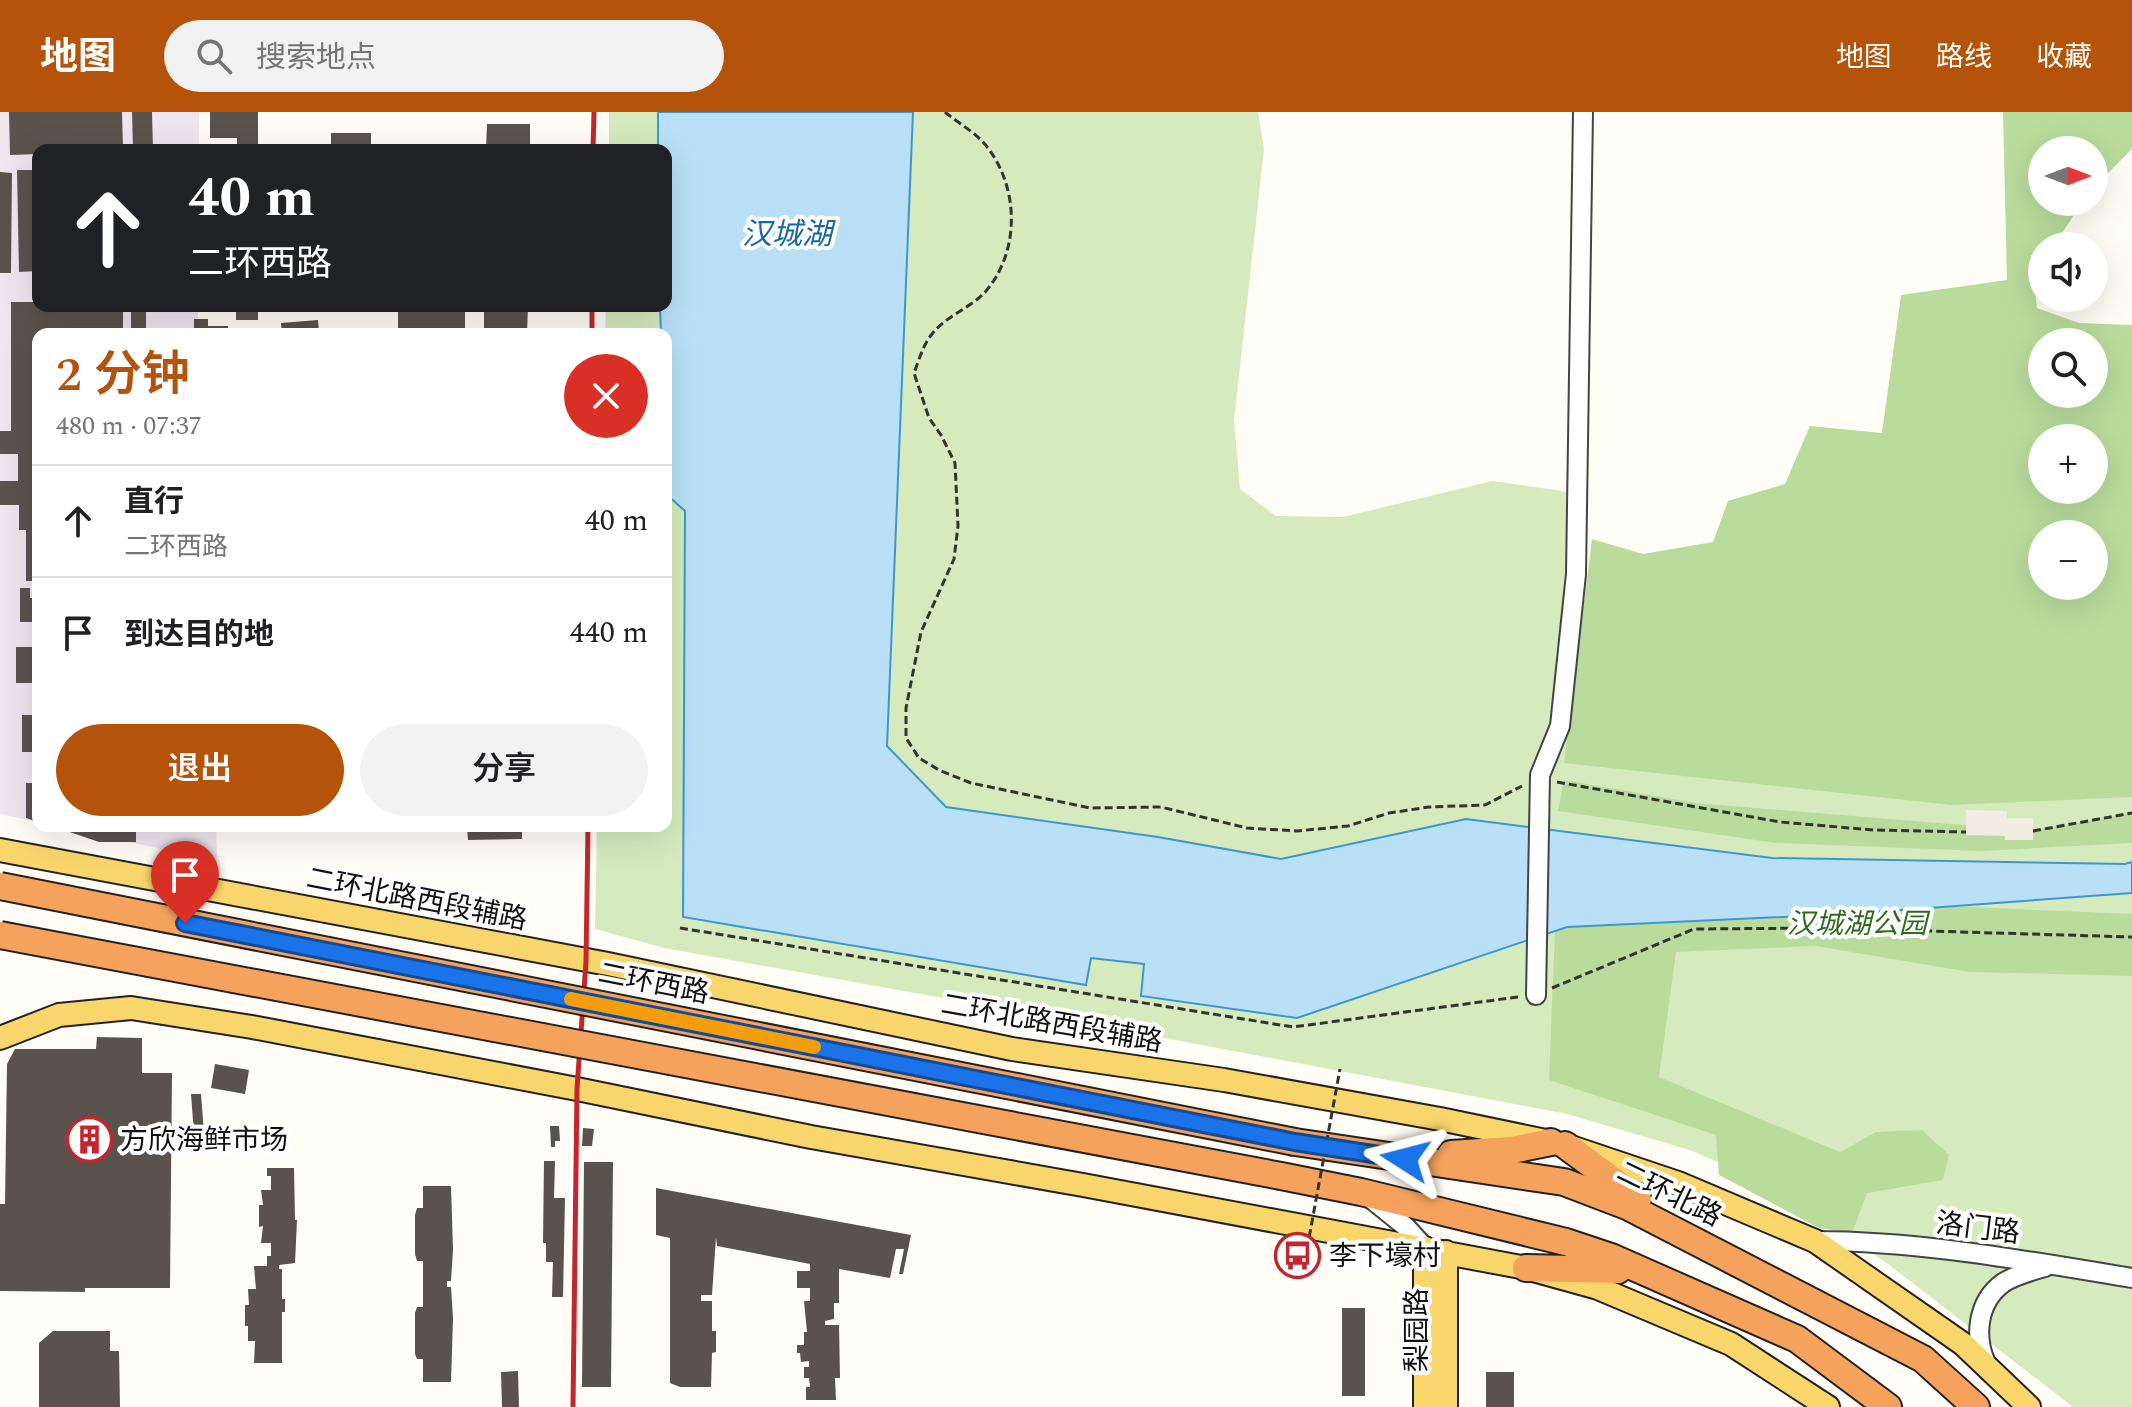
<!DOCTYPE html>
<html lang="zh">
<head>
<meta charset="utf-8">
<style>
	:root { --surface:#fff; --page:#f2f2f2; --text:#202124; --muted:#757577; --line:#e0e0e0; --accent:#b45309 }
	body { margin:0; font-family:Spectral,"Noto Sans SC",serif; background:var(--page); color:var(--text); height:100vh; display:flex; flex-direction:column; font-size:30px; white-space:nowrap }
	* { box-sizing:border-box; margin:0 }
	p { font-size:26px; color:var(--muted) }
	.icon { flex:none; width:44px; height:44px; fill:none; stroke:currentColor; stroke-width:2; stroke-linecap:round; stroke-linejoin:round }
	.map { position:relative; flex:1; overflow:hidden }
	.panel { position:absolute; left:32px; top:216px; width:640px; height:504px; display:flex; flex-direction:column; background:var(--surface); border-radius:16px; box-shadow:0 8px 32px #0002 }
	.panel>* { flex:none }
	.top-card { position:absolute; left:32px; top:32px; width:640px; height:168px; border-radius:16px; box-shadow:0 8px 32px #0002; background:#202124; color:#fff; overflow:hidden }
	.needle { width:52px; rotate:90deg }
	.tools { position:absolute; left:2028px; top:24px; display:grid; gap:16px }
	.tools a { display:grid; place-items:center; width:80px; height:80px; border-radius:50%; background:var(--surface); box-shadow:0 8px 32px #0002; font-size:40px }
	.pin { position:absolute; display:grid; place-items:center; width:68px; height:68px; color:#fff; margin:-82px -34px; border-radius:50% 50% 50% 0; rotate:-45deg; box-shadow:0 0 8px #0007 }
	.pin .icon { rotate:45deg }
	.me { position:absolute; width:88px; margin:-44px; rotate:279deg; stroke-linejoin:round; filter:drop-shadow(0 0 6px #0008) }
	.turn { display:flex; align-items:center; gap:28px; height:168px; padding:0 24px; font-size:36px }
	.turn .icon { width:104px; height:104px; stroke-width:2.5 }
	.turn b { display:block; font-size:56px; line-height:68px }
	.round { display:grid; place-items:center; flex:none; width:84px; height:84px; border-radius:42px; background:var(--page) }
	.headline { display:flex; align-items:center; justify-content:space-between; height:136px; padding:0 24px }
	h1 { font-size:48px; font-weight:600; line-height:60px; color:var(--accent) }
	.primary-button { display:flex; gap:16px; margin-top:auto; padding:16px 24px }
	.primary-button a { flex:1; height:92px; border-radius:48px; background:var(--accent); color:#fff; font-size:32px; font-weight:600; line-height:92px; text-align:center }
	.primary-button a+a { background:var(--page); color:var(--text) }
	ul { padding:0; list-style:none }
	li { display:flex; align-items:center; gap:24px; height:112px; padding:0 24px; border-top:2px solid var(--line) }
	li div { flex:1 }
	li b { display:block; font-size:30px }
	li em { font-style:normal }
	header { display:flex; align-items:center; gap:48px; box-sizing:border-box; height:112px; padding:0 40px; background:var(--accent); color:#fff }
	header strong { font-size:38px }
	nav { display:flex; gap:44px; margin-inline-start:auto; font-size:28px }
	.search { width:560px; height:72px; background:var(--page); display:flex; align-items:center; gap:20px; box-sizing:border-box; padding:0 28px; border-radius:44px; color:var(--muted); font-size:30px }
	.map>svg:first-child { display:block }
</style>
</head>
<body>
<header>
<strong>地图</strong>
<div class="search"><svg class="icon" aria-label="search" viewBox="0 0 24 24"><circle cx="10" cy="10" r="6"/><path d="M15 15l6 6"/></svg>搜索地点</div>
<nav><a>地图</a><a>路线</a><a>收藏</a></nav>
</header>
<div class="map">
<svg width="2132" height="1295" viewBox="0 0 2132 1295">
	<rect width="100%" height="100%" fill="#fffdf5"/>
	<path fill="#eee6ef" d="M0 0H199V38H38V194H198V222H38V710L0 702Z
		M55 714H216L217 749Z"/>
	<path fill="#d5ebbd" d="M609 0H1258L1264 37 1234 309 1240 377 1276 404 1343 405 1492 369 1583 382 1581 497 2132 570V1295H2073L1888 1152 1775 1075 1690 1038 1567 1002 1165 926 664 836 595 817 597 714H666V222H605L606 194H666V38H609Z"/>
	<path fill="#b9dc9c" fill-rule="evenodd" d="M2003 0H2132V37L2094 75V38H2042V90H2082L2054 134H2042V153L2034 166 2037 196 2079 211 2132 213V685L1952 693 1564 651 1592 427 1643 442 1713 430 1728 389 1785 372 1810 314 1882 321 1901 183 2007 168ZM2042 230H2094V282H2042ZM2042 326H2094V378H2042ZM2042 422H2094V474H2042Z
		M1564 668 1695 691 2034 719 2132 701V731L1982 739 1776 731 1558 699Z
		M1673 782 2132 802V864L1970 860 1816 834 1676 840 1659 965 1840 1040 1876 1020 1922 1018 1949 1043 1943 1068 1867 1081 1852 1121 1819 1116 1719 1063 1716 1023 1549 968 1555 819Z"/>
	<path fill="#f1ede2" d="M1966 698 2007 699V706H2033V728H2005V724L1966 723Z"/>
	<path fill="#b9e0f7" stroke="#3f96cf" stroke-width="2" d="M658 0H913L887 634 946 695 1158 725 1281 747 1466 707 1772 746 2125 752 2132 750V781L1847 802 1567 815 1297 906 1141 884 1144 852 1091 846 1086 873 683 805 685 399 666 382V222H661L660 194H666V38H658Z"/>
	<path fill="#5a524d" d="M9 0H122L123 38H38V42L10 43Z
		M132 0H152L153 38H133Z
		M210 0H258V38H237V26H210Z
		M487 12H530V38H486Z
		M331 21H371V38H331Z
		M17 58H38V159L19 160Z
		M0 60 12 61 11 161H0Z
		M11 190H38V194H123V222H38V469H26V418H19V393H0V369H18V342H0V319H11Z
		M131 194H146V222H131Z
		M236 194H258V208H236Z
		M484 194H528L527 222H484Z
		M465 196V216H398V198Z
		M194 207H208V214H228V222H194Z
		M318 208 319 220 282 222 281 211Z
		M20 476H30V486H38V510H20Z
		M16 535H37L38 571H16Z
		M22 603H38V640H22Z
		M26 671H38V710L26 706Z
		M52 714H136V730H99Z
		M467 714H522V727L468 728Z
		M97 925 142 926V961H172L170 1176H85V1180L0 1179V1092H5L7 952 15 937H96Z
		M215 952 249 958 245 982 211 976Z
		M191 982H201L204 1021 194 1022Z
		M550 1014H559L560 1029H555V1035H551Z
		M583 1016 594 1017 592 1034H582Z
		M544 1049H555L554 1086H565L563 1185H552L553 1150H546V1131H543Z
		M584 1050H613L611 1275H582Z
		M267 1056H294L295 1108H297L295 1151 279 1153V1157H282V1187H285V1200H282V1251H254L255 1229H248V1214H245V1193H249L248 1177H256L254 1154H267V1144H271V1131H261L263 1114 259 1115V1093H263L261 1078H271V1064H267Z
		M423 1074H451L453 1138 451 1169H447V1175H451L453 1206 451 1270H423V1247H417L415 1242V1201L417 1195H423V1149H417L415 1142V1103L417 1096H423Z
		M656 1076 911 1123 903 1162H899L904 1137H896L890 1166 839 1157V1191H834V1207L825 1209V1213H839L840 1266H835L836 1288H806V1275H810L809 1266H804V1255H809V1249L801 1250 800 1241H797V1233H804V1220H807L804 1189H810V1176H797V1159H810V1152L717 1134 716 1125 712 1183H701V1189H712V1219H716V1240L712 1241 711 1275H680L670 1271V1126L656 1123Z
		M1342 1196H1365V1284H1342Z
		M53 1219H110V1239H119L120 1295H39V1231Z
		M518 1259 519 1295H502L501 1260Z
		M1486 1260H1514V1295H1486Z"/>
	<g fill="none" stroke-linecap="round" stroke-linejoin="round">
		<defs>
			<path id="minor" d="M1536 883 1540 663 1560 614 1576 462 1583 0
				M1370 1086 1406 1115 1425 1136
				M1815 1129C1921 1129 2028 1149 2132 1166
				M1986 1251C1974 1225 1977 1190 2003 1171 2015 1163 2031 1159 2045 1155"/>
			<path id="major" d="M0 738 608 852 1012 937 1224 968 1440 1007 1565 1033 1678 1071 1815 1129 1963 1232 2029 1295
				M0 926 59 903 131 896 252 915 577 977 811 1025 1083 1073 1526 1156 1598 1176 1731 1232 1828 1295
				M1425 1136V1295
				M1446 1140V1295"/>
			<path id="highway" d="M1295 1030 1564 1070 1627 1094 1923 1247 1976 1295
				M1565 1033 1638 1087
				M1451 1042 1512 1038 1551 1030
				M1281 1064 1361 1080 1566 1130 1611 1145 1797 1227 1888 1295
				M1526 1156 1618 1158"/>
		</defs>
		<use href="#minor" stroke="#444" stroke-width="22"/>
		<use href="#major" stroke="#222" stroke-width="26"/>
		<use href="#highway" stroke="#222" stroke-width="30"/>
		<path stroke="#333" stroke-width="3" stroke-dasharray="8 4" stroke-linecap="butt" d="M945 0C958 11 978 22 988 36 1019 77 1020 139 986 179 971 196 946 204 932 222 923 233 919 248 914 261L929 306 941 323 955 351 958 414 954 447 921 520 906 596V626L919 646 939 658 971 671 1090 696 1161 695 1247 716 1297 719 1348 714 1389 701 1429 695 1485 693 1522 674
			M1557 670 1780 710 1874 718 1966 720
			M2033 719 2132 701
			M680 816 1293 915 1518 885
			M1552 876 1694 817 1826 816 2132 825"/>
		<use href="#minor" stroke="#fff" stroke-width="18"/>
		<use href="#major" stroke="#f9d66b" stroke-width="22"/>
		<use href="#highway" stroke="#f5a25d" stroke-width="26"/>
		<path stroke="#c4262e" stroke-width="5" d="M593 38 594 0
			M592 222V194
			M573 1295 577 977 586 850 588 714"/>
		<defs>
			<path id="highway-bridge" d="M0 774 1295 1030
				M0 823 1281 1064"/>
		</defs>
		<use href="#highway-bridge" stroke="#222" stroke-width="30" stroke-linecap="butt"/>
		<path stroke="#333" stroke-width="3" stroke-dasharray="8 4" stroke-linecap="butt" d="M1307 1137 1340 957"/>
		<use href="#highway-bridge" stroke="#f5a25d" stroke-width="26"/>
	</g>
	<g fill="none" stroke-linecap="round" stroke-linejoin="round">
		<defs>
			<path id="route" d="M185 811 1295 1030 1405 1047"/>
		</defs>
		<use href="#route" stroke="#114b97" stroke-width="20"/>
		<use href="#route" stroke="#1a73e8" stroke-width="14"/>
		<path stroke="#f59e0b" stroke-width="14" d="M571 887 814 935"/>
	</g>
	<defs>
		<symbol id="building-ring" viewBox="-11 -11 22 22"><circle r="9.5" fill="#fff" stroke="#c4262e" stroke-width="1.5"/><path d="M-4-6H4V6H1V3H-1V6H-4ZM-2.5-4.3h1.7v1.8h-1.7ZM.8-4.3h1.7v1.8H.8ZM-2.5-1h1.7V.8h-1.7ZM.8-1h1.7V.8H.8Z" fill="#c4262e"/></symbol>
		<symbol id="bus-ring" viewBox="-11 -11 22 22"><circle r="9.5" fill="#fff" stroke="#c4262e" stroke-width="1.5"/><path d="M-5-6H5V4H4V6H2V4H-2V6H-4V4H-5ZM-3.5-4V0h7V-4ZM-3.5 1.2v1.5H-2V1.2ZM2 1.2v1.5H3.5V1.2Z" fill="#c4262e"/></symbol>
	</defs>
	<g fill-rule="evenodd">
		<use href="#building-ring" x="64" y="1002" width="51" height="51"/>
		<use href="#bus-ring" x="1272" y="1118" width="51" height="51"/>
	</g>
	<g text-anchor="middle" stroke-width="8" stroke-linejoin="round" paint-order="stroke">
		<g font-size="28" fill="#111" stroke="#fff">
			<text transform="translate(417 786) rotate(11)" y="10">二环北路西段辅路</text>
			<text transform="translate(654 870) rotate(11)" y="10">二环西路</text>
			<text transform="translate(1052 910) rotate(10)" y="10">二环北路西段辅路</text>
			<text transform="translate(1670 1081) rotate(26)" y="10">二环北路</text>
			<text transform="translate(1978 1115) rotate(7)" y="10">洛门路</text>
			<text transform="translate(1416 1218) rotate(-90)" y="10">梨园路</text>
		</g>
		<g font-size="28" font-style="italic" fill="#2f6b1f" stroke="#fff">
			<text x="1857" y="821">汉城湖公园</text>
		</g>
		<g font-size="28" fill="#111" stroke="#fff" text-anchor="start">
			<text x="120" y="1037">方欣海鲜市场</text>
			<text x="1329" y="1153">李下壕村</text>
		</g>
		<g font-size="30" font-style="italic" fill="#1768a6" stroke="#fff">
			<text x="787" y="132">汉城湖</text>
		</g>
	</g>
</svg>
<div class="tools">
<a><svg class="needle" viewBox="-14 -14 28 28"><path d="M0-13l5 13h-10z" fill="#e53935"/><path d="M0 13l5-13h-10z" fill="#757577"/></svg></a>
<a><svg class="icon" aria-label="sound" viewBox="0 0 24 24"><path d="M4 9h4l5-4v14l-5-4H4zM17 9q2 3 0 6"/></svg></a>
<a><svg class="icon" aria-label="search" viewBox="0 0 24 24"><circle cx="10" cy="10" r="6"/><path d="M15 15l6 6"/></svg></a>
<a>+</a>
<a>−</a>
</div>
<div class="pin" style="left:185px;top:811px;background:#d93025"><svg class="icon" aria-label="arrive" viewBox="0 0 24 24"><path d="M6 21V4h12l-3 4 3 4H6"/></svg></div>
<svg class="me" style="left:1405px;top:1047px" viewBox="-20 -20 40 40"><path d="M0-17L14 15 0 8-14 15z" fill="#1a73e8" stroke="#fff" stroke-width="4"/></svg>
<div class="top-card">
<div class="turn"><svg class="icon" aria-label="ahead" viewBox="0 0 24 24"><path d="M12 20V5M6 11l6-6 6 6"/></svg><div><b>40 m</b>二环西路</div></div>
</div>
<section class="panel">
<div class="headline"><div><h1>2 分钟</h1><p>480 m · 07:37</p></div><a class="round" style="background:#d93025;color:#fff"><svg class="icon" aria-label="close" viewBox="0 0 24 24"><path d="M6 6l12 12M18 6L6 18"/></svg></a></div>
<ul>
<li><svg class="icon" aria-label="ahead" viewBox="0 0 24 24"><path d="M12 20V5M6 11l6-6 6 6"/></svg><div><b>直行</b><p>二环西路</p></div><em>40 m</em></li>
<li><svg class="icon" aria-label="arrive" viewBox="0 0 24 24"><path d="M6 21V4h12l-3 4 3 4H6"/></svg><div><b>到达目的地</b></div><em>440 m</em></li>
</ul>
<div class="primary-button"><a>退出</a><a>分享</a></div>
</section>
</div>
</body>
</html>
